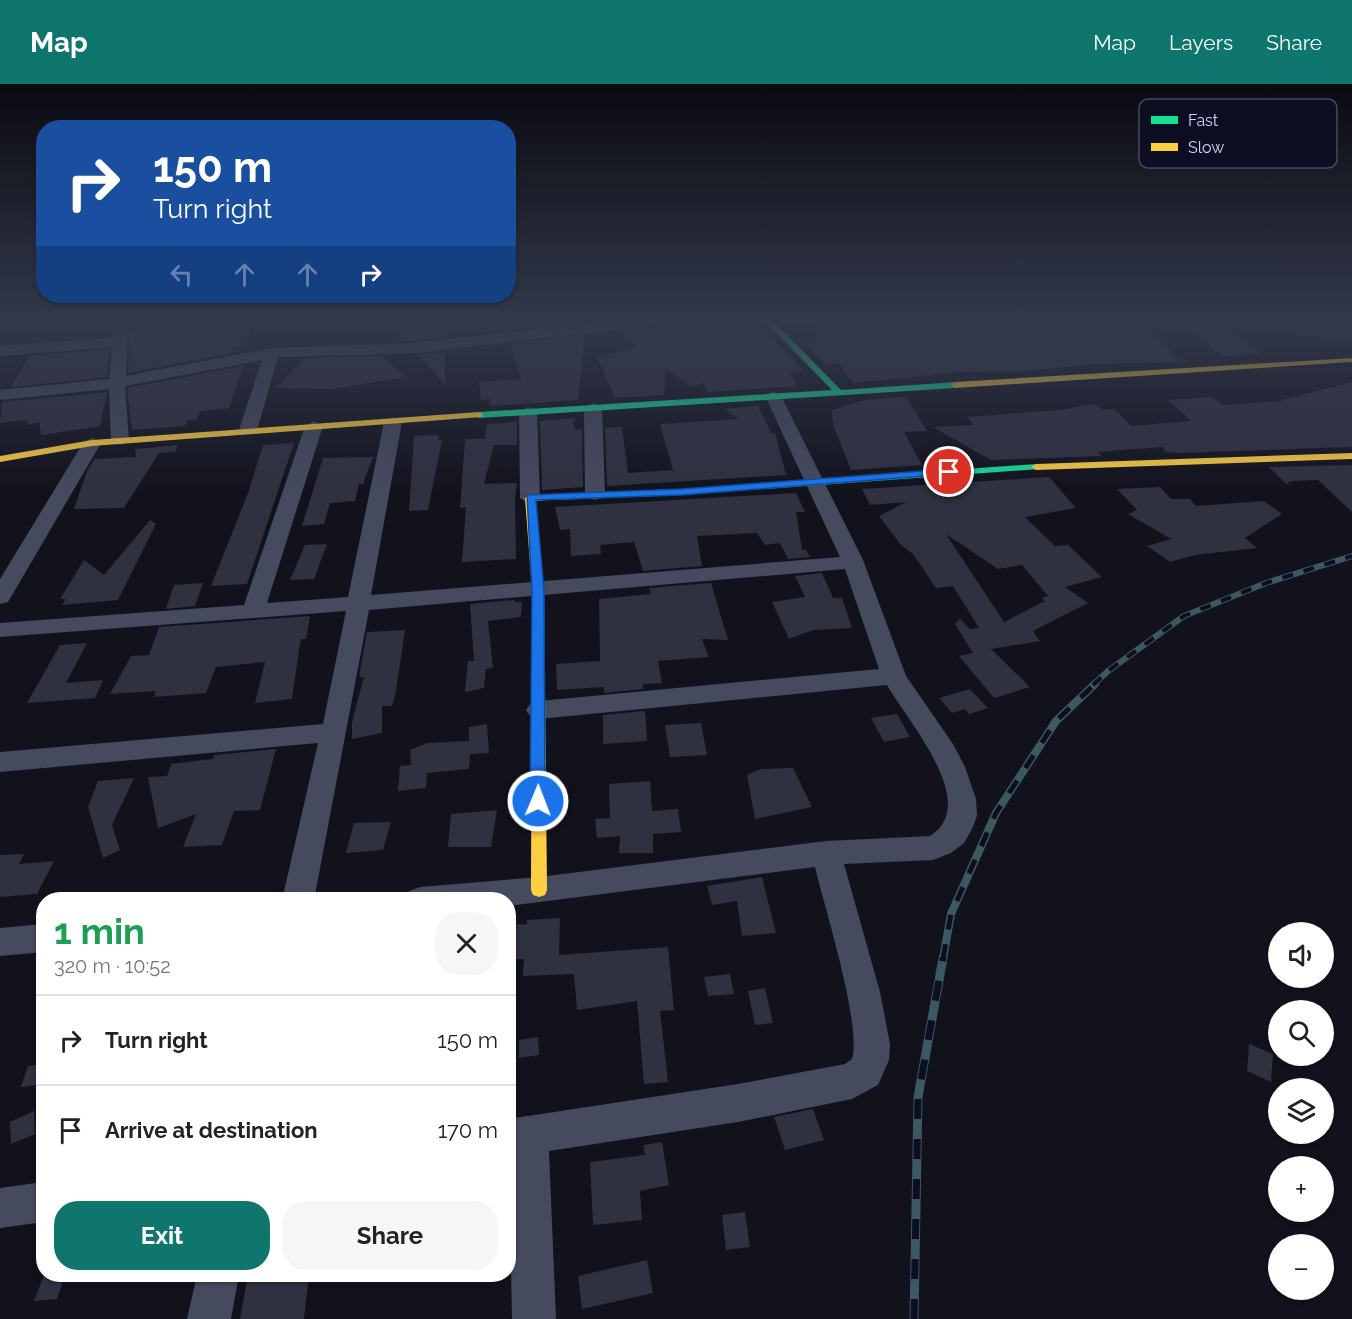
<!DOCTYPE html>
<html lang="en">
<head>
<meta charset="utf-8">
<style>
	:root { --surface:#fff; --page:#f6f6f6; --text:#222; --muted:#767676; --line:#e0e0e0; --accent:#0f766e }
	body { margin:0; font-family:Raleway,sans-serif; background:var(--page); color:var(--text); height:100vh; display:flex; flex-direction:column; font-size:22px; white-space:nowrap }
	* { box-sizing:border-box; margin:0 }
	p { font-size:20px; color:var(--muted) }
	.icon { flex:none; width:33px; height:33px; fill:none; stroke:currentColor; stroke-width:2; stroke-linecap:round; stroke-linejoin:round }
	.map { position:relative; flex:1; overflow:hidden }
	.sheet { position:absolute; left:36px; top:808px; width:480px; height:390px; display:flex; flex-direction:column; background:var(--surface); border-radius:24px; box-shadow:0 2px 4px #0004 }
	.sheet>* { flex:none }
	.top-card { position:absolute; left:36px; top:36px; width:480px; height:183px; border-radius:24px; box-shadow:0 2px 4px #0004; background:#1a4fa0; color:#fff; overflow:hidden }
	.fabs { position:absolute; left:1268px; top:838px; display:grid; gap:12px }
	.fabs a { display:grid; place-items:center; width:66px; height:66px; border-radius:50%; background:var(--surface); box-shadow:0 2px 4px #0004; font-size:30px }
	.pin { position:absolute; display:grid; place-items:center; width:51px; height:51px; color:#fff; margin:-26px; border:3px solid #fff; border-radius:50%; box-shadow:0 2px 6px #0007 }
	.me { position:absolute; width:66px; margin:-33px; rotate:1deg; stroke-linejoin:round; filter:drop-shadow(0 0 4px #0008) }
	.turn { display:flex; align-items:center; gap:21px; height:126px; padding:0 18px; font-size:27px }
	.turn .icon { width:78px; height:78px; stroke-width:2.5 }
	.turn b { display:block; font-size:42px; line-height:51px }
	.lanes { display:flex; align-items:center; height:57px; padding:0 18px; background:#0003; justify-content:center; gap:30px; direction:ltr }
	.lanes .off { opacity:.35 }
	.round { display:grid; place-items:center; flex:none; width:63px; height:63px; border-radius:24px; background:var(--page) }
	.head { display:flex; align-items:center; justify-content:space-between; height:102px; padding:0 18px }
	h1 { font-size:36px; font-weight:700; line-height:45px; color:#1e9e55 }
	.primary-button { display:flex; gap:12px; margin-top:auto; padding:12px 18px }
	.primary-button a { flex:1; height:69px; border-radius:24px; background:var(--accent); color:#fff; font-size:24px; font-weight:700; line-height:69px; text-align:center }
	.primary-button a+a { background:var(--page); color:var(--text) }
	ul { padding:0; list-style:none }
	li { display:flex; align-items:center; gap:18px; height:90px; padding:0 18px; border-top:2px solid var(--line) }
	li div { flex:1 }
	li b { display:block; font-size:22px }
	li em { font-style:normal }
	header { display:flex; align-items:center; gap:36px; box-sizing:border-box; height:84px; padding:0 30px; background:var(--accent); color:#fff }
	header strong { font-size:28px }
	nav { display:flex; gap:33px; margin-inline-start:auto; font-size:21px }
	.map>svg:first-child { display:block }
</style>
</head>
<body>
<header>
<strong>Map</strong>
<nav><a>Map</a><a>Layers</a><a>Share</a></nav>
</header>
<div class="map">
<svg width="1352" height="1235" viewBox="0 0 1352 1235">
	<rect width="100%" height="100%" fill="#12121d"/>
	<path fill="#0f2824" d="M1240 235H1352V253C1314 256 1275 249 1240 235Z"/>
	<path fill="#2f3040" fill-rule="evenodd" d="M217 235H249L251 252 240 254 241 262 230 265 242 267 128 289 130 248 183 237 186 241Z
		M385 235H444V253L405 257Z
		M502 235H587L586 238 505 247Z
		M680 235H706L711 241 731 238 742 248 763 245 803 286 790 288 796 302 707 308 704 299 692 303 666 285 664 311 615 314 597 273 636 264 622 247 671 241Z
		M957 235H1137L1182 278 1096 280 1026 287 963 288 853 299 838 279 827 281 804 259 818 255 817 246H834L830 239 894 236 897 240H963Z
		M1209 236 1235 251 1262 269 1222 272 1181 238Z
		M585 251 578 316 489 322 490 315 481 316 479 298 521 295 510 260Z
		M110 265 107 293 11 303 29 272Z
		M445 268V300L418 271Z
		M381 272 406 293 331 305 277 304 304 274Z
		M243 282 229 324 201 327 196 336H187L185 342 132 346 127 304Z
		M1352 298V363L1180 369 1166 368 1162 363 1098 368 1102 372 991 376 933 343 974 341 967 333 1061 326 1094 320 1103 326 1114 325 1131 342 1191 337 1168 316 1212 313 1223 321 1279 317Z
		M107 308 100 342 41 351 39 338 28 341 27 336 0 339 2 318Z
		M906 313 927 347 904 348 922 381 851 386 833 341 832 326 864 316Z
		M758 322 771 349H775L786 391 607 402 605 344 622 343 628 389 673 386 660 340 739 335 724 325Z
		M576 334 573 338 575 346 582 345 583 403 542 406 540 337Z
		M517 338V361H494L484 400 517 399 515 414 516 475 462 478 466 423 460 424 465 355H485L487 340Z
		M435 351 439 352 438 356H442L428 426 409 427 414 352Z
		M294 359 247 500 211 502 248 409 263 361Z
		M178 361 175 368 159 369 124 424 74 425 87 387 95 375 136 373 135 365Z
		M373 373 363 400H359L355 417 330 419 324 440 302 442 323 374Z
		M1352 381V428L1318 396 1292 397 1286 400 1269 383Z
		M1049 393 1076 424 1025 433 1055 462 1068 461 1102 493 1065 503 1088 519 1033 547 1040 557 991 565 1030 603 994 614 959 572 973 569 955 540 960 535 970 545 979 544 953 502 936 504 913 470 901 461 879 432 906 418 870 421 862 405ZM946 450 998 485 1022 481 1048 512 1042 514 1045 517 1004 538Z
		M1160 403 1171 415H1190L1196 422 1264 417 1282 430 1245 454 1257 464 1195 471 1170 478 1147 462 1171 455 1128 430 1137 426 1117 405Z
		M796 409 805 428H796L802 466H806L810 473 788 475 780 459 765 461 757 449 697 452 702 482 643 487 634 458 600 461 601 470 571 472 570 445 560 446 555 423Z
		M150 436 156 440 118 516 62 521 66 515H60L84 476 104 491Z
		M327 460 314 495 290 496 305 461Z
		M822 489 833 514H842L852 544 813 546 789 555 772 518 805 513 795 492Z
		M203 499 195 522 166 525 174 501Z
		M711 499 728 556 702 555 709 573 658 577 662 599 643 600V605L604 609V603L557 606 556 580 600 577 599 515 651 510 649 504Z
		M514 516V518H522L521 533 488 537 493 584 486 585 484 604 465 608 468 577H474L470 520Z
		M310 532 306 555H302L300 559 292 615 255 619 265 578 216 583 206 609 154 613 156 607 110 610 131 572 149 571 159 543Z
		M405 546 396 607 392 622H382V649L352 655V638L364 593H359L367 548Z
		M87 559 66 599 103 596 95 614 27 619 60 561Z
		M970 605 988 624 969 630 965 625 952 629 939 614Z
		M645 627 647 657 603 660V631Z
		M897 630 910 653 884 658 871 634Z
		M701 639 707 671 670 673 665 641Z
		M487 640 489 669 470 670 469 685 427 689 426 704 398 707 400 682 411 681 410 666 427 659 469 657V643Z
		M276 665 260 726 234 727 222 761 183 763 196 730 158 744 148 693 167 692 171 680 213 675 215 671Z
		M793 684 812 723 755 735 747 691 760 685Z
		M134 694 112 741 120 766 103 774 88 723 98 697Z
		M650 697 652 727 678 725 681 748 653 750V769H619L620 752 597 754 595 735 610 734 609 700Z
		M497 726 491 763H448L451 730Z
		M391 738 383 766 346 769 354 739Z
		M24 770 19 780 54 777 37 810 0 813V771Z
		M762 793 776 849 742 852 737 817 712 821 707 802Z
		M560 834 559 871 668 863 674 926 660 927 668 998 644 1000 637 917 577 926 574 890 523 892 524 875 508 876V841L527 840V836Z
		M730 890 734 910 708 912 704 893Z
		M765 904 773 939 755 941 748 907Z
		M538 953 539 971 519 974V956Z
		M1249 960 1273 970 1271 998 1247 987Z
		M44 980V1000L21 1003 28 982Z
		M813 1025 824 1056 785 1066 774 1033Z
		M34 1027 35 1050 11 1060 10 1038Z
		M662 1058 669 1101 640 1107 642 1136 593 1141 590 1078 645 1071 643 1061Z
		M745 1128 750 1163 726 1166 722 1131Z
		M647 1176 653 1209 582 1225 578 1192Z
		M44 1191H65L57 1215 34 1217Z
		M248 1191H309L304 1235H240Z"/>
	<g fill="none" stroke-linecap="round" stroke-linejoin="round">
		<path fill="#464a5e" fill-rule="evenodd" d="M106 235H120L128 245 126 292 272 264 414 259 635 235H678L671 239 414 269 278 273 257 346 248 351 239 346 262 276 125 302 129 356 120 361 111 356 109 305 0 316V306L109 295 112 263 0 272V262L113 254 114 245Z
			M772 235H830L823 239 767 242 765 239Z
			M773 307 781 312 863 476 906 592 953 660 965 683 976 715 977 732 972 745 964 759 951 769 933 776 844 780 880 908 890 960 889 976 878 1001 852 1015 738 1038 549 1067 556 1235H512L508 1035 738 1000 845 980 852 975C862 941 824 822 815 783L508 822V816H404L409 807 420 803 539 793 826 757 930 752C982 720 906 635 887 601L539 635 530 632 526 626 530 620 539 617 879 585 845 485 369 526 314 816H282L318 659 0 688V668L323 640 346 527 0 553V539L244 521 305 342 314 337 323 342 267 519 348 513 384 338 393 333 402 338 371 511 840 473 765 312Z
			M593 319 602 324 605 410 595 416 585 410 584 324Z
			M528 323 537 328 540 414 530 420 520 414 519 328Z
			M92 354 101 359 11 513 8 518 0 520V495L83 359Z
			M44 840V868L0 872V844Z
			M44 1098V1138L0 1144V1104Z
			M197 1191H239L231 1235H187Z"/>
		<path fill="#16e098" fill-rule="evenodd" d="M763 235H771L841 306 955 298 959 301 955 304 479 334 474 331 479 328 832 306Z
			M1036 380 1041 383 1040 385 681 411 555 416 550 413 555 410 681 405Z"/>
		<path fill="#ffcf43" fill-rule="evenodd" d="M1352 274V278L955 304 951 301 955 298Z
			M479 328 482 329V333L92 362 0 378V372L92 356Z
			M1352 369V375L1036 386 1031 383 1036 380Z
			M555 410 559 411V415L535 417 544 506 547 806 545 811 539 813 533 811 531 806 532 506 525 414 530 411Z"/>
		<defs>
			<path id="rail-far2" d="M1093 601 1108 587 1184 532 1266 499 1352 472"/>
			<path id="rail-far1" d="M943 875 951 830 996 729 1056 637 1095 600"/>
			<path id="rail" d="M914 1235 918 1013 943 874"/>
		</defs>
		<use href="#rail-far2" stroke="#3c5861" stroke-width="6"/>
		<use href="#rail-far1" stroke="#3c5861" stroke-width="8"/>
		<use href="#rail" stroke="#3c5861" stroke-width="9"/>
		<use href="#rail-far2" stroke="#0d0e22" stroke-width="4" stroke-dasharray="11" stroke-linecap="butt"/>
		<use href="#rail-far1" stroke="#0d0e22" stroke-width="5" stroke-dasharray="15" stroke-linecap="butt"/>
		<use href="#rail" stroke="#0d0e22" stroke-width="7" stroke-dasharray="20" stroke-linecap="butt"/>
	</g>
	<linearGradient id="sky" x2="0" y2="1"><stop stop-color="#0a0a10"/><stop offset="0.58" stop-color="#33394c"/><stop offset="1" stop-color="#33394c" stop-opacity="0"/></linearGradient>
	<rect width="1352" height="408" fill="url(#sky)"/>
	<path fill="#1a73e8" stroke="#114b97" stroke-width="1.5" d="M949 385 954 388 952 390 681 411 536 416 544 506 545 717 543 721H533L530 717 532 506 527 411 681 405Z"/>
	<rect x="1139" y="15" width="198" height="69" rx="9" fill="#0d0e22" stroke="#474964" stroke-width="1.5"/>
	<rect x="1151" y="32" width="27" height="8" fill="#16e098"/>
	<rect x="1151" y="59" width="27" height="8" fill="#ffcf43"/>
	<g font-size="16" fill="#ced3ff">
		<text x="1188" y="42">Fast</text>
		<text x="1188" y="69">Slow</text>
	</g>
</svg>
<div class="fabs">
<a><svg class="icon" aria-label="sound" viewBox="0 0 24 24"><path d="M4 9h4l5-4v14l-5-4H4zM17 9q2 3 0 6"/></svg></a>
<a><svg class="icon" aria-label="search" viewBox="0 0 24 24"><circle cx="10" cy="10" r="6"/><path d="M15 15l6 6"/></svg></a>
<a><svg class="icon" aria-label="layers" viewBox="0 0 24 24"><path d="M12 4l9 5-9 5-9-5zM3 14l9 5 9-5"/></svg></a>
<a>+</a>
<a>−</a>
</div>
<div class="pin" style="left:949px;top:388px;background:#d93025"><svg class="icon" aria-label="arrive" viewBox="0 0 24 24"><path d="M6 21V4h12l-3 4 3 4H6"/></svg></div>
<svg class="me" style="left:538px;top:717px" viewBox="-20 -20 40 40"><circle r="17" fill="#1a73e8" stroke="#fff" stroke-width="3"/><path d="M0-11L8 9 0 5-8 9z" fill="#fff"/></svg>
<div class="top-card">
<div class="turn"><svg class="icon" aria-label="right" viewBox="0 0 24 24"><path d="M7 20v-9h11M14 6l5 5-5 5"/></svg><div><b>150 m</b>Turn right</div></div>
<div class="lanes"><svg class="icon off" aria-label="left" viewBox="0 0 24 24"><path d="M17 20v-9H6M10 6l-5 5 5 5"/></svg><svg class="icon off" aria-label="ahead" viewBox="0 0 24 24"><path d="M12 20V5M6 11l6-6 6 6"/></svg><svg class="icon off" aria-label="ahead" viewBox="0 0 24 24"><path d="M12 20V5M6 11l6-6 6 6"/></svg><svg class="icon" aria-label="right" viewBox="0 0 24 24"><path d="M7 20v-9h11M14 6l5 5-5 5"/></svg></div>
</div>
<section class="sheet">
<div class="head"><div><h1>1 min</h1><p>320 m · 10:52</p></div><a class="round"><svg class="icon" aria-label="close" viewBox="0 0 24 24"><path d="M6 6l12 12M18 6L6 18"/></svg></a></div>
<ul>
<li><svg class="icon" aria-label="right" viewBox="0 0 24 24"><path d="M7 20v-9h11M14 6l5 5-5 5"/></svg><div><b>Turn right</b></div><em>150 m</em></li>
<li><svg class="icon" aria-label="arrive" viewBox="0 0 24 24"><path d="M6 21V4h12l-3 4 3 4H6"/></svg><div><b>Arrive at destination</b></div><em>170 m</em></li>
</ul>
<div class="primary-button"><a>Exit</a><a>Share</a></div>
</section>
</div>
</body>
</html>
